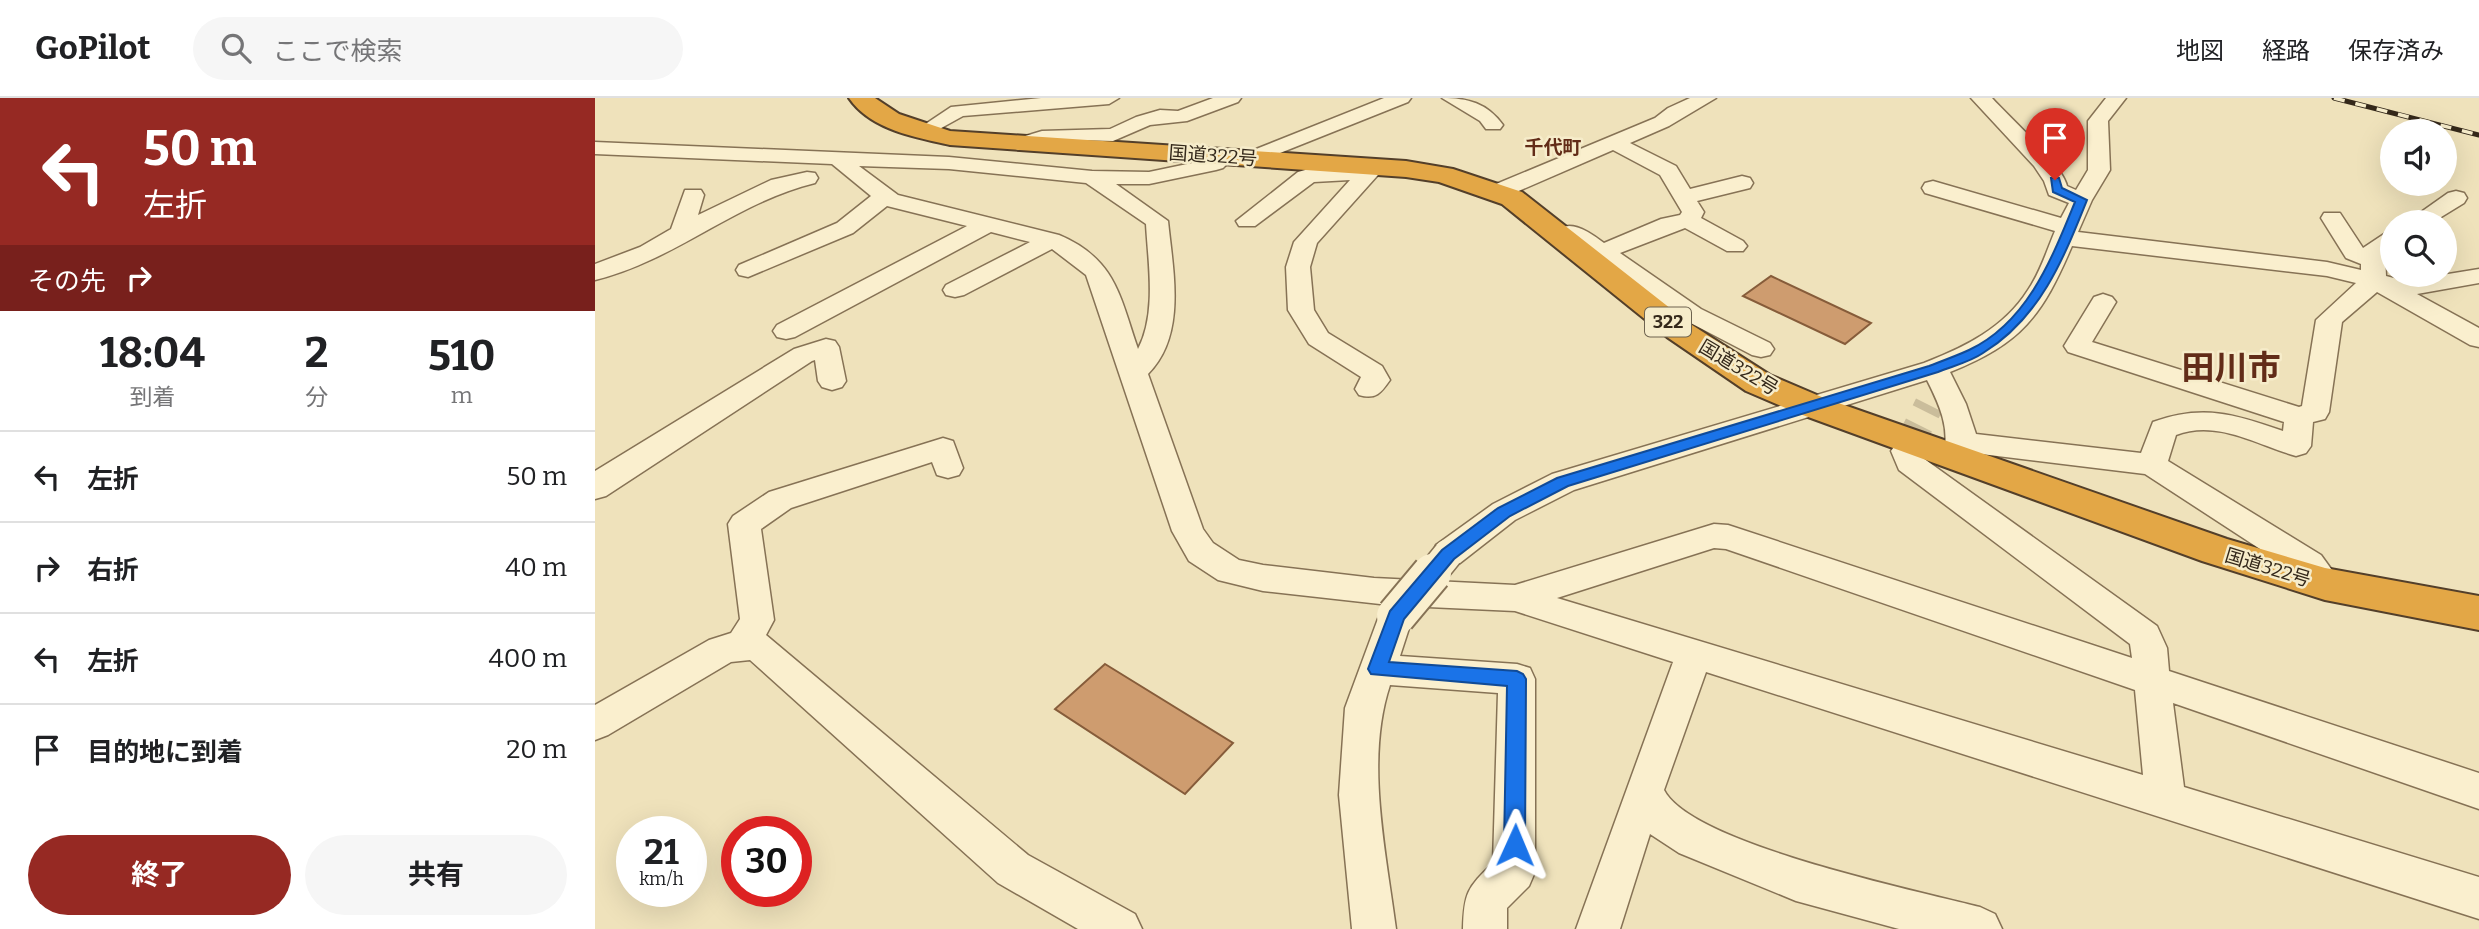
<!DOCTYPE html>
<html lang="ja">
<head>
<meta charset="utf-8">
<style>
	:root { --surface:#fff; --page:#f6f6f6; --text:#202124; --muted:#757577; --line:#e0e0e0; --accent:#962923 }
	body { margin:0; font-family:Bitter,"Noto Sans JP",serif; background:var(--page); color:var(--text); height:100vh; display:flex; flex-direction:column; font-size:26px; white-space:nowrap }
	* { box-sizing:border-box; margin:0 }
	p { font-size:23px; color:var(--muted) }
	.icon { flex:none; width:38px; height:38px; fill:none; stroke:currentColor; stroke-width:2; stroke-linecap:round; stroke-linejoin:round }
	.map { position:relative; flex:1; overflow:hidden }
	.panel { display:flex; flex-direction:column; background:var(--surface); width:595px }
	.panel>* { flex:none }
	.banner { background:#962923; color:#fff; overflow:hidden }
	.fabs { position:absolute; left:1785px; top:21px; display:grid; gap:14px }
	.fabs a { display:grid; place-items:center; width:77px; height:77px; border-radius:50%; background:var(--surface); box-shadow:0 7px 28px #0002; font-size:35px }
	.speed { position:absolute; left:21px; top:718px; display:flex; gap:14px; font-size:35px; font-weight:700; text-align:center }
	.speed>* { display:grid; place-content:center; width:91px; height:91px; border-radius:50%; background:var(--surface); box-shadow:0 7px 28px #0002; line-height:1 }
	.speed small { font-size:18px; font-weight:400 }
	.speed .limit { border:10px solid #d22; background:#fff; color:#111 }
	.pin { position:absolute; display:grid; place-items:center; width:60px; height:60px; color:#fff; margin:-72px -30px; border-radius:50% 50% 50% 0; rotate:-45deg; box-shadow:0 0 7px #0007 }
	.pin .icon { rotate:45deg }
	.me { position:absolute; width:77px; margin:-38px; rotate:1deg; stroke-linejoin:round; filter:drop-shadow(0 0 5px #0008) }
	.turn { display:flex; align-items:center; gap:24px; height:147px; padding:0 28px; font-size:32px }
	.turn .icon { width:91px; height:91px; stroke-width:2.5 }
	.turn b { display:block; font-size:49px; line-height:60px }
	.then { display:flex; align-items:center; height:66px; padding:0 28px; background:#0003; gap:14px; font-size:26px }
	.eta { display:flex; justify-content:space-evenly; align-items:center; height:119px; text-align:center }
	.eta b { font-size:42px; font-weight:700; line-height:49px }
	.primary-button { display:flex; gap:14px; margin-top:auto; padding:14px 28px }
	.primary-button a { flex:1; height:80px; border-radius:42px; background:var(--accent); color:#fff; font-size:28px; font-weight:700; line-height:80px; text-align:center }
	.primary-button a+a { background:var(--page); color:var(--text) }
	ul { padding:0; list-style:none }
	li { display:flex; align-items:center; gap:21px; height:91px; padding:0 28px; border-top:2px solid var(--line) }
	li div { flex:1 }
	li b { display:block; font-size:26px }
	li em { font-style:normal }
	header { display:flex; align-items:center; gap:42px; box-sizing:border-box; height:98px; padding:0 35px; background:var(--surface); border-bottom:2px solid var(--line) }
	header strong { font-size:33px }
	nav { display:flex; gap:38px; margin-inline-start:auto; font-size:24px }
	.search { width:490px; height:63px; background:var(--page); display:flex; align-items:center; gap:18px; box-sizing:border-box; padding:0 24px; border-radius:38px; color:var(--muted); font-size:26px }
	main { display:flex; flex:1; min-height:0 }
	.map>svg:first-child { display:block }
</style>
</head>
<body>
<header>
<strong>GoPilot</strong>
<div class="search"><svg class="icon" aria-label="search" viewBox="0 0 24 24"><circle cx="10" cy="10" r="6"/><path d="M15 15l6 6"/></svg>ここで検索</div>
<nav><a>地図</a><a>経路</a><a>保存済み</a></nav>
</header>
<main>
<section class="panel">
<div class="banner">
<div class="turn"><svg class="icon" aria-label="left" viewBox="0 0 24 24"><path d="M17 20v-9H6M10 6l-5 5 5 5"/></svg><div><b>50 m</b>左折</div></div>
<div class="then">その先<svg class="icon" aria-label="right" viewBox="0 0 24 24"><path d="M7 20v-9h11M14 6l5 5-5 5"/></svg></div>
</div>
<div class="eta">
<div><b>18:04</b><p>到着</p></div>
<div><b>2</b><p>分</p></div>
<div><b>510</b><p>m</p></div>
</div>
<ul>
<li><svg class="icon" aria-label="left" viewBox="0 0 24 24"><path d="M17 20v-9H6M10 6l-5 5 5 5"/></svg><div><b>左折</b></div><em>50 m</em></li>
<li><svg class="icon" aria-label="right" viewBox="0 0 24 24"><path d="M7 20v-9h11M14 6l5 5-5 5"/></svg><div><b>右折</b></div><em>40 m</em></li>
<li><svg class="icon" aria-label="left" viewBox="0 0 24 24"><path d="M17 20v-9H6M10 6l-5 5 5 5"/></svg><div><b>左折</b></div><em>400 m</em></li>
<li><svg class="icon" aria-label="arrive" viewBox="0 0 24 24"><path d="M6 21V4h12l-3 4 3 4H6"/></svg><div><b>目的地に到着</b></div><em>20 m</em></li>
</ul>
<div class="primary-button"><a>終了</a><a>共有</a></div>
</section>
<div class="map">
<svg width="1884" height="831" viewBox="0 0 1884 831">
	<rect width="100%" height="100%" fill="#efe2bb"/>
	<path fill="#ce9c6f" stroke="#865c3a" stroke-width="2" d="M1176 178 1276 225 1250 246 1148 198Z
		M510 566 638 645 590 696 460 611Z"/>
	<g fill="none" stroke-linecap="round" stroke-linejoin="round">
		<path stroke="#cabd9b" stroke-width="29" stroke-dasharray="29 15" stroke-linecap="butt" d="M1311 353 1334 307"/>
		<defs>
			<path id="minor" d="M446 0H524L514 6 368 18 330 39 323 37 320 33 356 9Z
				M618 0H646L643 4 592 23 555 27 518 43 477 42 449 45 424 52 417 50 414 46 417 42 447 33 515 31 541 19 565 12 583 13Z
				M789 0H816L813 4 665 63H651L648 59 651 55Z
				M847 0C873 0 892 5 908 27L905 31H891L885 23Z
				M1095 0H1121L1074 28 1035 45 1081 68 1095 91 1147 78 1155 80 1158 85 1155 90 1102 103 1109 114 1106 120 1148 143 1152 148 1148 153H1132L1090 130 1025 155 1106 211 1175 245 1179 251 1175 257 1166 259 1157 257 1088 221 976 143H960L956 138C972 117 994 134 1009 145L1066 121 1085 117 1087 114 1065 77 1018 52 910 99H894L891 94 894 89 1060 20 1073 10Z
				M1376 0H1397C1414 19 1467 66 1472 88L1481 92 1493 72V23L1511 0H1531L1513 23 1515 72 1497 102 1483 134 1732 164 1766 172V166L1751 160 1726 120 1729 115H1745L1768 150 1789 136 1797 134V151L1790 156 1791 178 1810 183 1884 171V185L1822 196 1884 230V249L1875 247 1782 194 1747 224 1734 314 1730 321 1718 324 1716 348 1711 355 1701 358C1662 347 1622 321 1581 337L1573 363 1726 457 1747 486 1742 495C1719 502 1715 492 1702 475L1550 376 1378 355 1373 366 1362 369 1351 366 1347 359C1357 333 1344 306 1332 282L979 392 920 422 865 465 853 468 841 465 837 456 841 447 898 406 957 376 1329 265C1370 249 1409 230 1433 192 1445 175 1452 152 1460 133L1330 95 1327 90 1330 85 1338 83 1466 120 1474 105 1454 97 1449 83 1439 68ZM1477 148 1732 178 1761 185 1721 222 1707 308 1704 309 1497 244 1521 204 1517 199 1508 196 1499 199 1469 248 1473 254 1689 324 1688 333C1640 316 1607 306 1558 324L1546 355 1381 336 1371 306 1355 274C1427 245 1447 218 1477 148Z
				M0 44 354 59 497 73 554 74 621 60 628 62 632 66 628 70 621 72 554 86H521L573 123C578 173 592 237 553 276L608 431 618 445 644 462 668 467 779 480 920 487 1119 426 1133 427 1537 560 1535 546 1304 372 1296 353 1301 346 1311 343 1321 346 1328 360 1562 528 1572 550 1574 573 1884 675V711L1578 605 1589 689 1884 779V821L1111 574 1069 692C1096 746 1323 793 1385 809L1400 816 1407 831H1304L1201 803 1084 755 1055 736 1025 831H981L1078 564 920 513 811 508 818 518 805 558 922 566 935 570 940 581V774L934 788 912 810V831H868C869 795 872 790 898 765L903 595 795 587C770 662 791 754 801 831H757L744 697 750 610 784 518 789 508 794 507 668 493 623 482 594 463 577 433 491 177 457 151 369 197 360 199 351 197 348 192 351 187 435 144 396 134 200 239 191 241 182 239 178 233 182 227 372 128 292 108 258 135 153 179 144 177 141 172 144 167 242 125 276 98 237 66 0 56ZM264 68 354 71 491 85 551 126C553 164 562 215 543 251 525 199 521 161 464 137L303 97ZM1119 450 1131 451 1540 592 1548 677 962 500Z
				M780 62 788 63 791 68 722 145 715 169 719 212 733 235 787 268 795 282C786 295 781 302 764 297L760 291 766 279 714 246 693 212 691 169 699 144 755 82 719 84 660 128H644L641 123 703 74 721 69H767L772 63Z
				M212 74 220 75 223 80 220 85C141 104 79 163 0 182V166L45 149 76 131 90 92H106L109 97 103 117 176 82Z
				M1861 93 1869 95 1872 100 1869 105 1838 124H1812L1853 95Z
				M231 241 240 243 244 249 251 283 247 289 237 292 227 289 223 283 220 262 217 263 11 398 0 401V373L199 251Z
				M348 340 358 343 368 370 364 377 353 380 342 377 337 364 196 410 166 431 179 522 171 537 433 757 540 816 547 831H483L403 785 155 562 136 564 13 637 0 642V607L114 542 136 535 145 521 133 426 138 418 174 394Z"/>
			<path id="highway" d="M254 0H280L304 16 355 33 811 63 858 71 927 94 1094 225 1175 277 1229 300 1632 441 1730 470 1884 498V532L1730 502 1607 463 1205 316 1151 293 1072 239 907 106 844 84 811 79 355 47C320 39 276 32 254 0Z"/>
		</defs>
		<use href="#minor" stroke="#867255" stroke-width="3"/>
		<use href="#highway" stroke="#533f2a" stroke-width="4"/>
		<use href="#minor" fill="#faefce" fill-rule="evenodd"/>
		<use href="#highway" fill="#e3a746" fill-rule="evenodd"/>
		<defs>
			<path id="rail" d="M1739 0 1884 37"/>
		</defs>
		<use href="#rail" stroke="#34281a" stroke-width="5"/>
		<use href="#rail" stroke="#f6ecca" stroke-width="3.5" stroke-dasharray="11" stroke-linecap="butt"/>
		<defs>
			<path id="minor-bridge-far1" d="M836 477 853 456"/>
			<path id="minor-bridge" d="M801 518 837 475"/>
		</defs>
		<use href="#minor-bridge-far1" stroke="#867255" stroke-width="32" stroke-linecap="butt"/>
		<use href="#minor-bridge" stroke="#867255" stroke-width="42" stroke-linecap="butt"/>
		<use href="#minor-bridge-far1" stroke="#faefce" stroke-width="29"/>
		<use href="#minor-bridge" stroke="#faefce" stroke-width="38"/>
	</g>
	<path fill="#1a73e8" stroke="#114b97" stroke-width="2" d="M1456 80H1464L1467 90 1492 102C1468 162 1445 220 1388 255 1375 264 1358 268 1343 274L973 388 915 418 859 461 809 521 794 564 922 573 928 576 931 581 930 747 927 753 920 756 912 753 909 747 912 588 776 576 773 571 795 513 847 452 903 410 962 380 1334 268C1347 263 1361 258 1374 252 1433 224 1457 160 1480 104L1458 94Z"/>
	<g text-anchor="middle" stroke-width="5" stroke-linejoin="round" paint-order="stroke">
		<rect fill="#f6ecca" stroke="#6e634f" stroke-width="2" x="1050" y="209.5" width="46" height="29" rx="5"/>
		<g font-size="18" font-weight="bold" fill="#34281a">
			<text x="1073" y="230">322</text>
		</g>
		<g font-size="19" font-weight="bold" fill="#622c18" stroke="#f6ecca">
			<text x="958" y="56">千代町</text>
		</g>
		<g font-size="19" fill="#34281a" stroke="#f6ecca">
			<text transform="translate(618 57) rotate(4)" y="7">国道322号</text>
			<text transform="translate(1144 269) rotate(31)" y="7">国道322号</text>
			<text transform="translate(1673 469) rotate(17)" y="7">国道322号</text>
		</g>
		<g font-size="33" font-weight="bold" fill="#622c18" stroke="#f6ecca">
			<text x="1636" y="281">田川市</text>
		</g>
	</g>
</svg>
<div class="fabs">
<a><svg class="icon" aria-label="sound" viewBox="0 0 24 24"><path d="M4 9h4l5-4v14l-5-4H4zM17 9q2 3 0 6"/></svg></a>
<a><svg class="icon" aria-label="search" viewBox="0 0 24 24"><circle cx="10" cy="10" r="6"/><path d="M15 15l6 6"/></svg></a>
</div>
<div class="speed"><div>21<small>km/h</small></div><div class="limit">30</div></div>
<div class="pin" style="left:1460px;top:82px;background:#d93025"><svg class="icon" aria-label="arrive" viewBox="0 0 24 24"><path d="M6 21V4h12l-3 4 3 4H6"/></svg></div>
<svg class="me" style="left:920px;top:747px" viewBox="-20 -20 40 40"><path d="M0-17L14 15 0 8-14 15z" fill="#1a73e8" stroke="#fff" stroke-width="4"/></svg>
</div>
</main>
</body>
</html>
